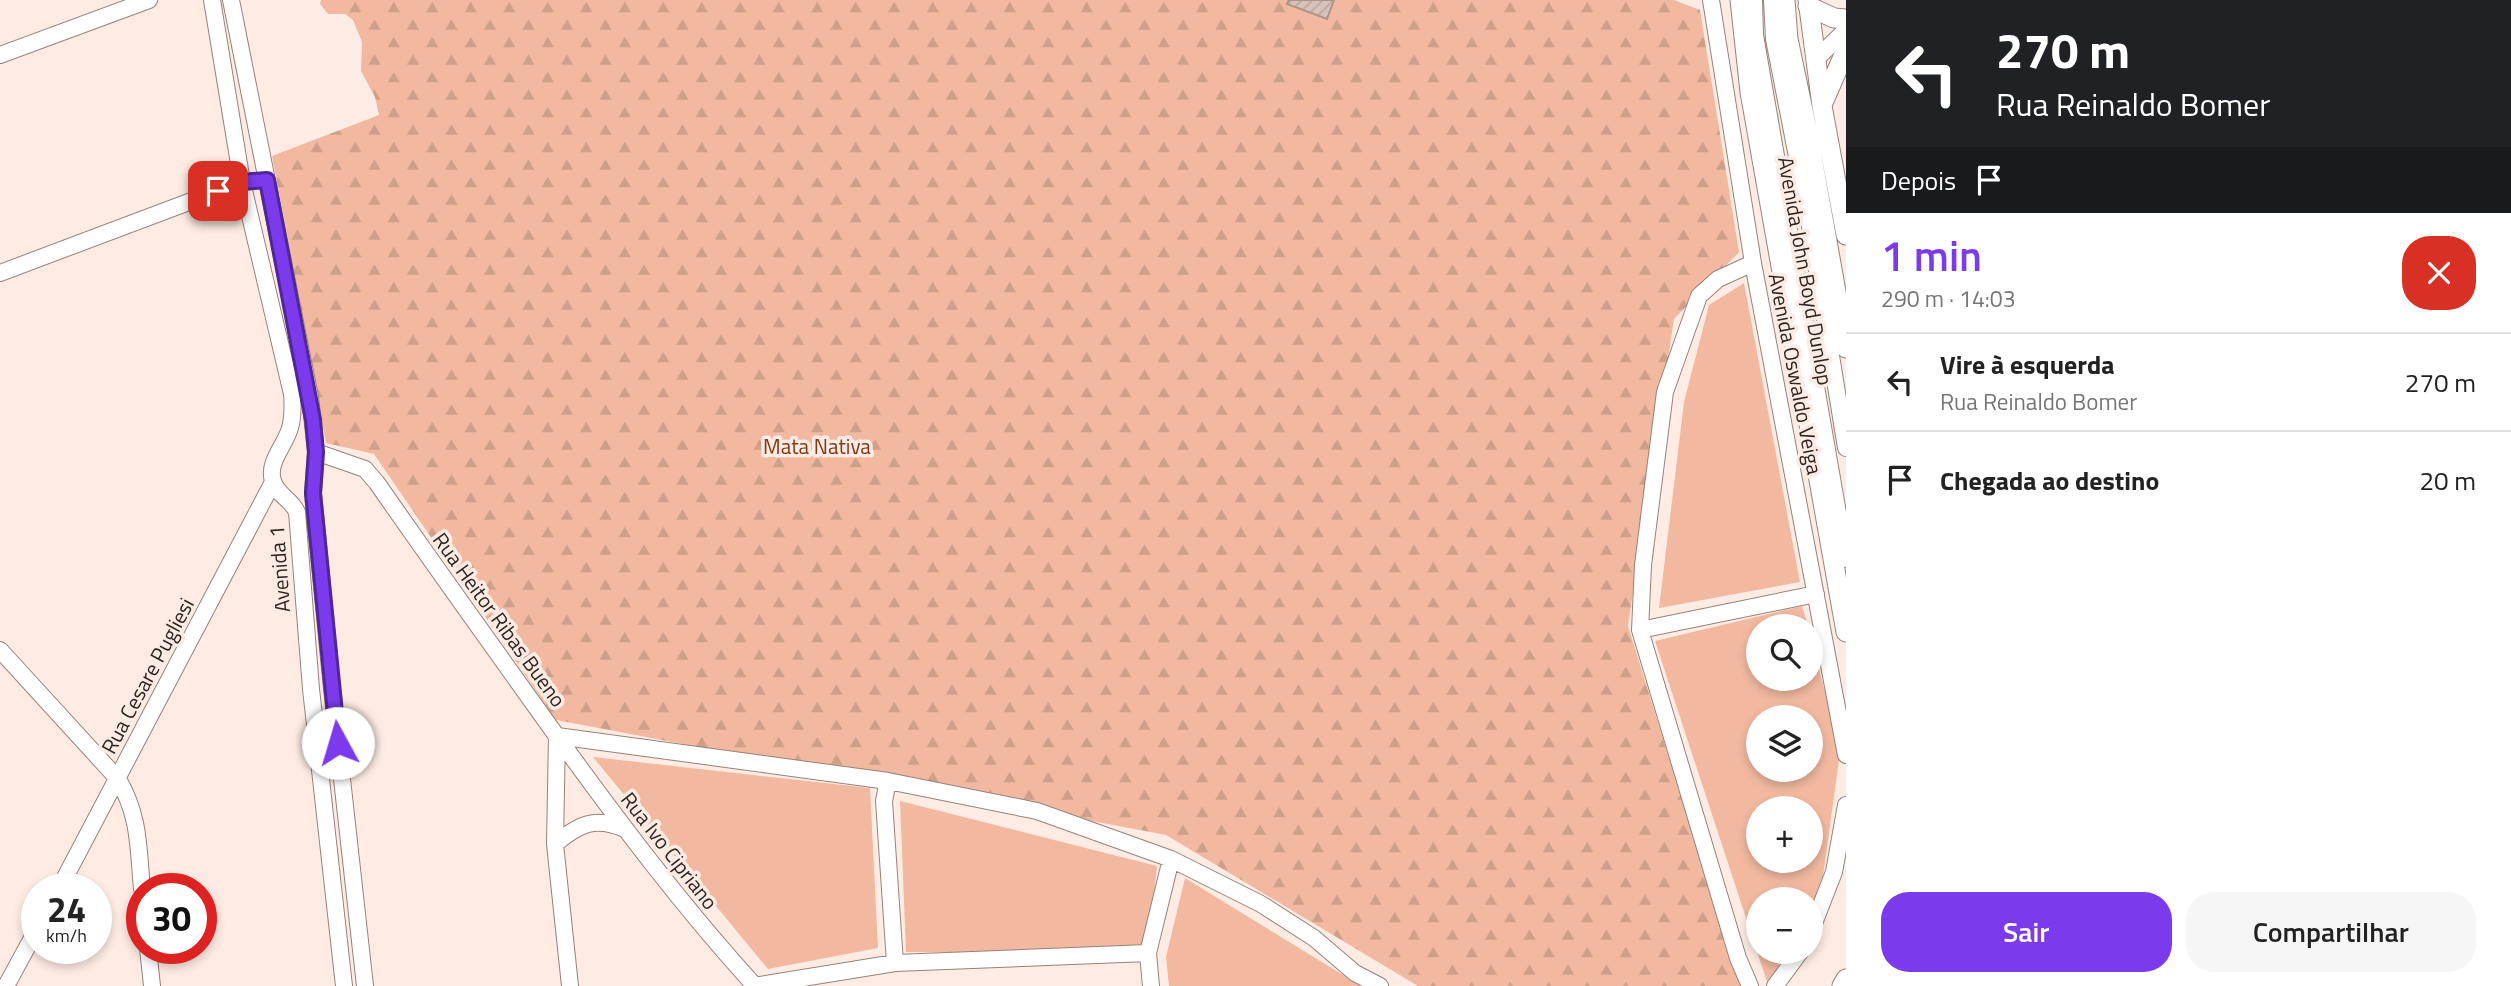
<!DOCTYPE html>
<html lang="pt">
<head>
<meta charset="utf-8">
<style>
	:root { --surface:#fff; --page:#f6f6f6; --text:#222; --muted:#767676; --line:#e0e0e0; --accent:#7c3aed }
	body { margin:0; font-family:"Titillium Web",sans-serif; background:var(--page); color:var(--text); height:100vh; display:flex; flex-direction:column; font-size:26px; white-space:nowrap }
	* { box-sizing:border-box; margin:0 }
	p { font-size:23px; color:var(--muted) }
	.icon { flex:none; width:38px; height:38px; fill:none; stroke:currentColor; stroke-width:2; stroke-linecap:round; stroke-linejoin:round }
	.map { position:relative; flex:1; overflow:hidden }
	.sheet { display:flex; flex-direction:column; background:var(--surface); width:665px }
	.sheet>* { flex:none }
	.guide { background:#202124; color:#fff; overflow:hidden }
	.fabs { position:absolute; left:1746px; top:614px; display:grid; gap:14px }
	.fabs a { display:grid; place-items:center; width:77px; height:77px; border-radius:50%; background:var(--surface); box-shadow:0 4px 10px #0003; font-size:35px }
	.speed { position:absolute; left:21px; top:873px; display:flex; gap:14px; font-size:35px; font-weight:700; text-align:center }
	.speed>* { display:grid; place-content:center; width:91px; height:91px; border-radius:50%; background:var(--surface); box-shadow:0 4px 10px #0003; line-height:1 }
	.speed small { font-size:18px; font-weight:400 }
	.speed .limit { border:10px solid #d22; background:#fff; color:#111 }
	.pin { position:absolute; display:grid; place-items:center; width:60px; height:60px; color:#fff; margin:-30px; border-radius:14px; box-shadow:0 4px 10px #0006 }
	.me { position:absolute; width:77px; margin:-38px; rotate:354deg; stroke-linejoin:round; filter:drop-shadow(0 0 5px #0008) }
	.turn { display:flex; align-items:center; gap:24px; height:147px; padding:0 35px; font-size:32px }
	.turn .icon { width:91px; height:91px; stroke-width:2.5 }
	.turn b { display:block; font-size:49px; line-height:60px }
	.then { display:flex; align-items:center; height:66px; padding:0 35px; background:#0003; gap:14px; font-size:26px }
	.round { display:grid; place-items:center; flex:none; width:74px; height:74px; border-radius:28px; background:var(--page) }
	.overview { display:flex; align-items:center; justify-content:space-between; height:119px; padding:0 35px }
	h1 { font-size:42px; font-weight:600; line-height:52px; color:var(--accent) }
	.cta { display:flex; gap:14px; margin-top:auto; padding:14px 35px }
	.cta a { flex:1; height:80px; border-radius:28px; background:var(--accent); color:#fff; font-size:28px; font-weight:600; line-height:80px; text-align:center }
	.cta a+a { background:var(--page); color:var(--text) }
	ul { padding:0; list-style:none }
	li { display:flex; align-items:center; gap:21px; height:98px; padding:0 35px; border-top:2px solid var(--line) }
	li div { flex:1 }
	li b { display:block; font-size:26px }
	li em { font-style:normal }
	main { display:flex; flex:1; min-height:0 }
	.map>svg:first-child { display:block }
</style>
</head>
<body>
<main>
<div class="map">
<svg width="1846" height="986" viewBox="0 0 1846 986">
	<defs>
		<pattern id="forest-firs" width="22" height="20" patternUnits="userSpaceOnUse" patternTransform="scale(1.75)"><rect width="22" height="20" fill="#f2b9a0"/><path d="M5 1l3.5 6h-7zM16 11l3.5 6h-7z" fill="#d09f8a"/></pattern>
		<pattern id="building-hatch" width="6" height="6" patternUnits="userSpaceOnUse" patternTransform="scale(1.75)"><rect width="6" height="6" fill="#d8c2b9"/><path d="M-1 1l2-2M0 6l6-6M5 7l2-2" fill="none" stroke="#baa79f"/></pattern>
	</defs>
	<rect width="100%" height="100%" fill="#feece4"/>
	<path fill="#f2b9a0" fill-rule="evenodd" d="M1744 283 1800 582 1659 608 1684 402 1709 305Z
		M1802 606 1808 626H1759V679H1811V640L1832 717 1839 760 1822 884 1811 905V900H1759V952H1786L1768 985 1655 641ZM1759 718H1811V770H1759ZM1759 808H1811V861H1759Z
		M593 757 870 788 878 948 768 969Z
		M900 801 1157 866 1148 953 906 952Z
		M1185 878 1361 986H1169L1166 957Z"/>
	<path fill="url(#forest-firs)" d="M321 0H1674L1700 10 1739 252 1674 319 1628 626 1740 986H1418L1166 835 556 720 374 454 326 443 272 156 379 115 375 97 361 71 362 42 353 20 345 14H328L320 4Z"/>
	<path fill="url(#building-hatch)" stroke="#aa958c" stroke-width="2" d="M1289 0H1334L1327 19 1287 4Z"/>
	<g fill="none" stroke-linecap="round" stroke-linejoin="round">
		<defs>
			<path id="minor" d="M212 0 242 182 292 394C293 406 293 417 290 428 285 446 267 462 273 481 277 495 291 499 297 512L311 689 344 986
				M231 0 310 397 316 452 313 493 332 689 365 986
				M1711 0 1753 263 1846 755
				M1754 0 1755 35 1846 559
				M1772 0 1774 39 1807 208 1846 448
				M0 55 149 0
				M1815 60 1846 30
				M0 273 242 182 251 181
				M316 452 365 469 377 483C436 568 496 651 556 735 619 822 683 907 755 986
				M1640 630 1816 594
				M0 650 118 779C140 817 138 847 142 889
				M557 736 888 781 1037 811 1171 859 1261 904 1314 938 1355 973 1380 986
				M557 736 555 844 570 986
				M888 781 884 801 895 963
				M555 844C579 824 595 816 625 829
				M59 889 273 482
				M1811 931 1834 872 1846 805
				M148 948 152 986
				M6 986 37 929
				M754 986 895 963 1148 953
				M1151 986 1148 953 1171 859
				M1750 986 1738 958 1640 630 1643 565 1665 392 1699 296 1718 279 1753 263
				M1775 986 1800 952"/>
			<path id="major" d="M1740 0 1750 92 1846 632
				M1785 0 1788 39 1808 134 1846 348
				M1808 0 1822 106 1846 235
				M1808 6 1834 18 1846 19
				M1822 105 1846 50
				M1842 986 1846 979"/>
		</defs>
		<use href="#minor" stroke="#97827a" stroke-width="18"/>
		<use href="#major" stroke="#97827a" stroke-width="21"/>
		<use href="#minor" stroke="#fff" stroke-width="16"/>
		<use href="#major" stroke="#fff" stroke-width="19"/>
	</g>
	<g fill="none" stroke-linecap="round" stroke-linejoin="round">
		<defs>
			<path id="route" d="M218 191 242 182 267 180 313 420 316 452 313 493 338 743"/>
		</defs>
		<use href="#route" stroke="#51269a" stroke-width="18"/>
		<use href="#route" stroke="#7c3aed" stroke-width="12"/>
	</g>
	<g text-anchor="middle" stroke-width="7" stroke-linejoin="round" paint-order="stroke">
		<g font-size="21" fill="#2d2521" stroke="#feece4">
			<text transform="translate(1805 271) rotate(80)" y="7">Avenida John Boyd Dunlop</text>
			<text transform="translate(1795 374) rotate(79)" y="7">Avenida Oswaldo Veiga</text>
			<text transform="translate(280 569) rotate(-94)" y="7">Avenida 1</text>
			<text transform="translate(499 620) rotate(54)" y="7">Rua Heitor Ribas Bueno</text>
			<text transform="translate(148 676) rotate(-62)" y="7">Rua Cesare Pugliesi</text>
			<text transform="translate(669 851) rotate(52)" y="7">Rua Ivo Cipriano</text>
		</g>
		<g font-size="21" fill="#813915" stroke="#feece4">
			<text x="817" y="454">Mata Nativa</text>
		</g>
	</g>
</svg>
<div class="fabs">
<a><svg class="icon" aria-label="search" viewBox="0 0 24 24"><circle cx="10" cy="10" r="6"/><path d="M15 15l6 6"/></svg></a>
<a><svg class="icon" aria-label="layers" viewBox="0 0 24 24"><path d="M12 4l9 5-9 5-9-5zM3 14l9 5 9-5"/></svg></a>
<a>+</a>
<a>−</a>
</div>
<div class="speed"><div>24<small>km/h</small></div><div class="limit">30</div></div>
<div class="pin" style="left:218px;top:191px;background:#d93025"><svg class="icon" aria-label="arrive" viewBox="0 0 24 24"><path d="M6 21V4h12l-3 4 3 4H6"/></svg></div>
<svg class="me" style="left:338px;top:743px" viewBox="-20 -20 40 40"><circle r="19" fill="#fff"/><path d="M0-13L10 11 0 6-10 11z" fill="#7c3aed"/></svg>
</div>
<section class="sheet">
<div class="guide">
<div class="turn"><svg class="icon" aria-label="left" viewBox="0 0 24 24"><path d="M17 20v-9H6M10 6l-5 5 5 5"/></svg><div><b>270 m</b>Rua Reinaldo Bomer</div></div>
<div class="then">Depois<svg class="icon" aria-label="arrive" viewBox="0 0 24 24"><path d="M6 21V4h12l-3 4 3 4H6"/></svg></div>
</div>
<div class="overview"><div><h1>1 min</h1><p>290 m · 14:03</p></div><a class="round" style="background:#d93025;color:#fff"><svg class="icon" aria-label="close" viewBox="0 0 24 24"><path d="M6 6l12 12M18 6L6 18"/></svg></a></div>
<ul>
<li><svg class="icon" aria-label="left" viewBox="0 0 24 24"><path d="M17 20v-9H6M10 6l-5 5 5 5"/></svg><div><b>Vire à esquerda</b><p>Rua Reinaldo Bomer</p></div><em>270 m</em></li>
<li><svg class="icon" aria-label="arrive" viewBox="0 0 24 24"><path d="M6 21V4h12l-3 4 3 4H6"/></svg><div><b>Chegada ao destino</b></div><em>20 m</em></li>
</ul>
<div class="cta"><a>Sair</a><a>Compartilhar</a></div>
</section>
</main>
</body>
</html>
